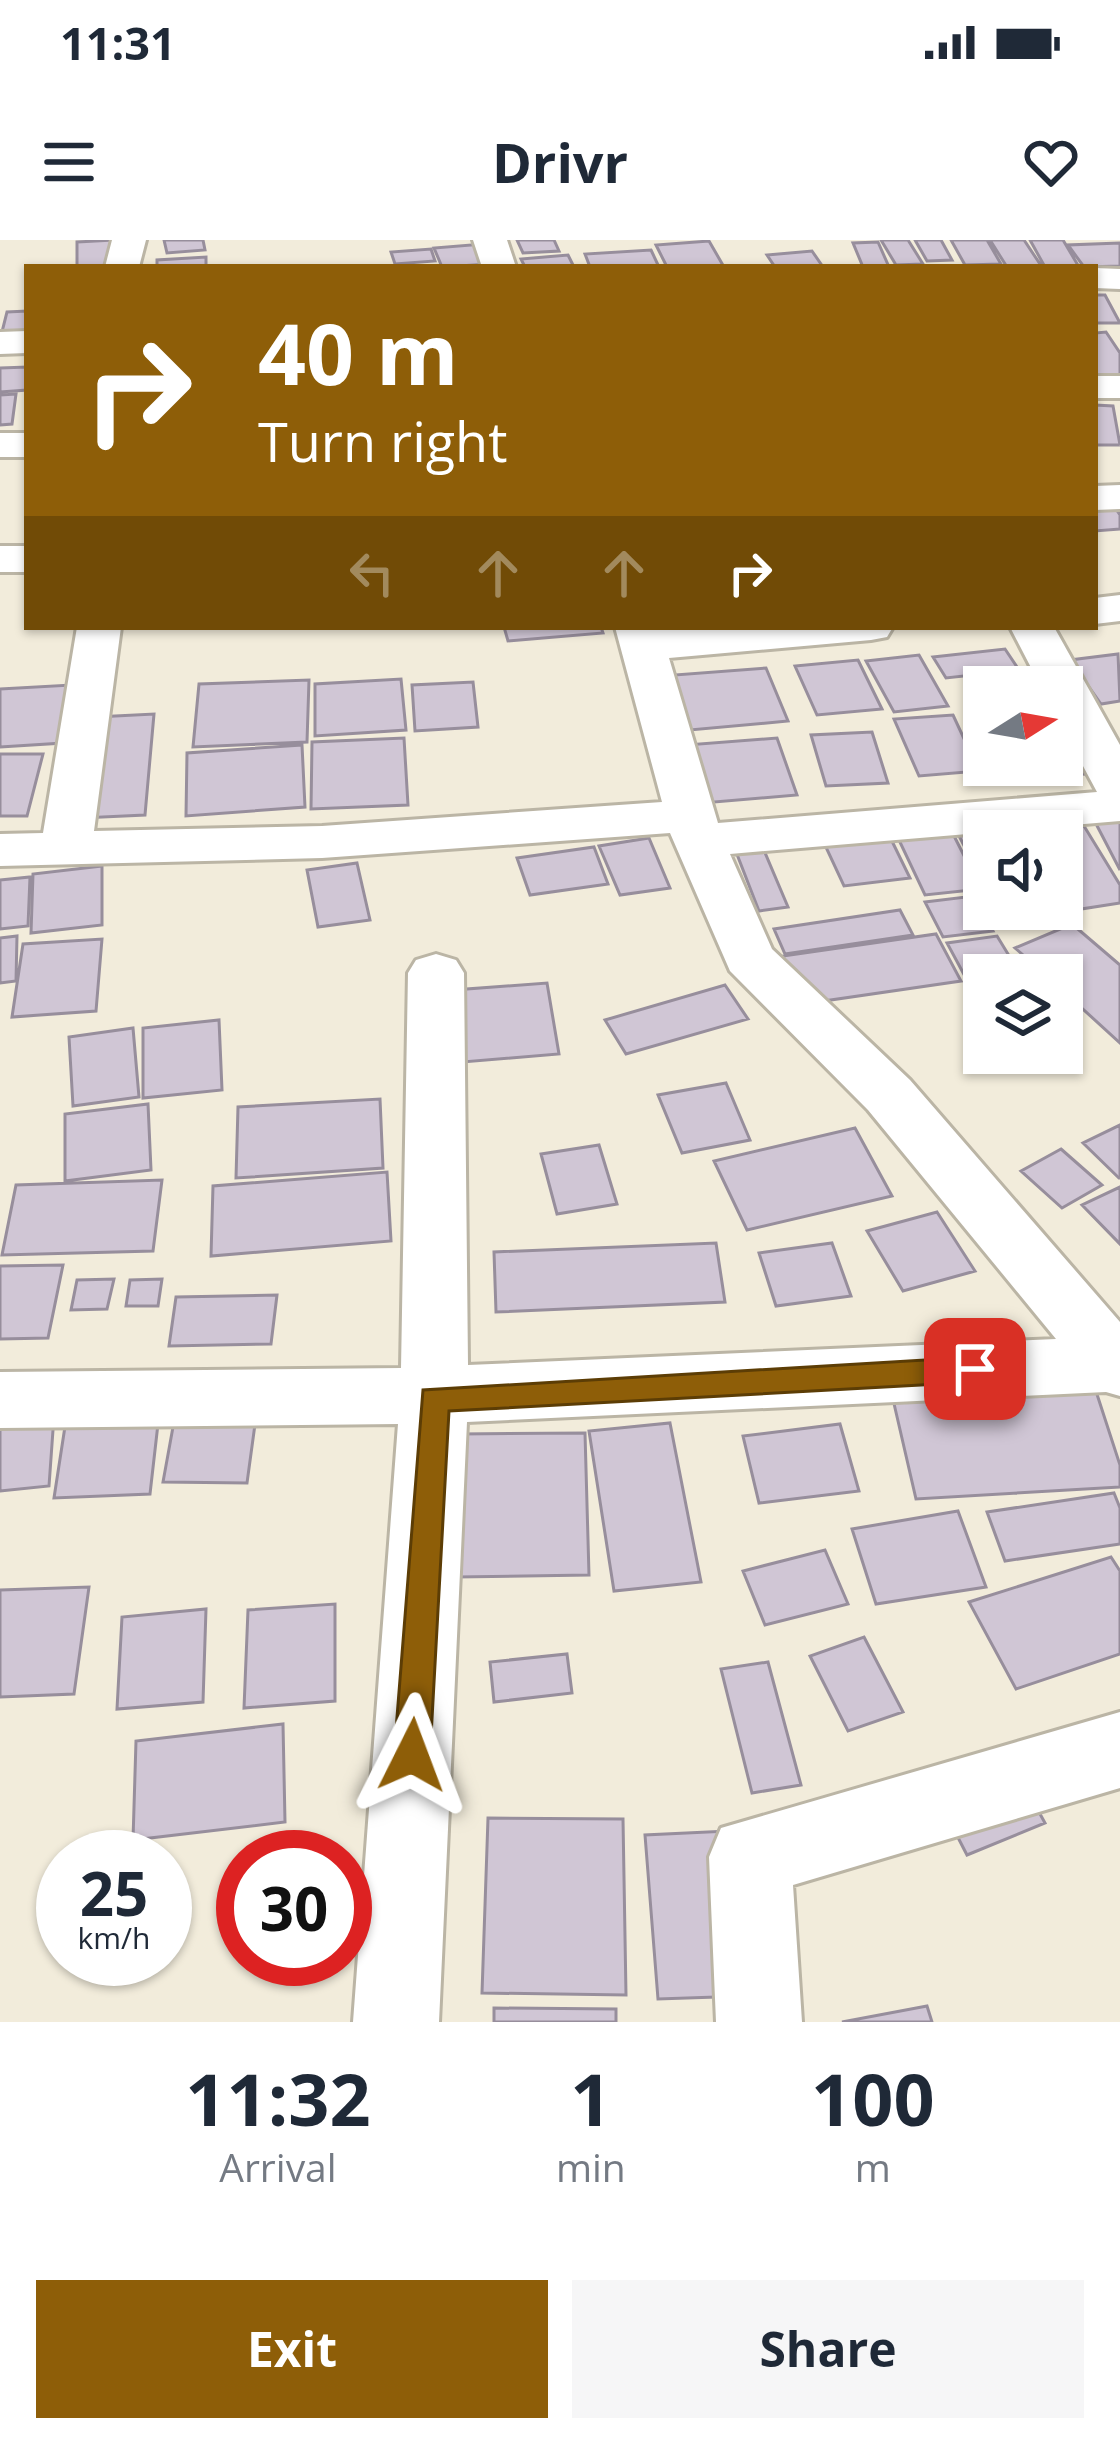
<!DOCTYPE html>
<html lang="en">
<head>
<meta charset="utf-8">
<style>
	:root { --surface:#fff; --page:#f6f6f7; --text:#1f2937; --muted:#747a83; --accent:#8e5e08 }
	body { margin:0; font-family:"Open Sans",sans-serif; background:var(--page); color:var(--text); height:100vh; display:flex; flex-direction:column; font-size:45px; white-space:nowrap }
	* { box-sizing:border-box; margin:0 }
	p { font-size:39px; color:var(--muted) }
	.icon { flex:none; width:66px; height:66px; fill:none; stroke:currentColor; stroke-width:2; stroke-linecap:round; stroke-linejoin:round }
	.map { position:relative; height:1782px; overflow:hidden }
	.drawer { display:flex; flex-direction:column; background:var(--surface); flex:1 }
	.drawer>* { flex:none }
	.guide { position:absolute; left:24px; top:24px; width:1074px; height:366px; border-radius:0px; box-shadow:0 3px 9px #0004; background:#8e5e08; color:#fff; overflow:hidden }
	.needle { width:78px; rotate:79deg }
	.buttons { position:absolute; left:963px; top:426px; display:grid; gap:24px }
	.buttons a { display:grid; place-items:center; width:120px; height:120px; border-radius:0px; background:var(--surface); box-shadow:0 3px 9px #0004; font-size:60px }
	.speed { position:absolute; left:36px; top:1590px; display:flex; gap:24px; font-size:60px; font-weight:700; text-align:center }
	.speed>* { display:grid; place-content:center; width:156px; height:156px; border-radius:50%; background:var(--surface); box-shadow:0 3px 9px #0004; line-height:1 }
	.speed small { font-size:30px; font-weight:400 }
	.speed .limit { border:18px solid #d22; background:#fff; color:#111 }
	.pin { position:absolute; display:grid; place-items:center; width:102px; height:102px; color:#fff; margin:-51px; border-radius:24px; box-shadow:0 6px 18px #0006 }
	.me { position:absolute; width:132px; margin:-66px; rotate:3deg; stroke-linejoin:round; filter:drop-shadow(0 0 9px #0008) }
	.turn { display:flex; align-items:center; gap:42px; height:252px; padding:0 36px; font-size:54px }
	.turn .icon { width:156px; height:156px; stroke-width:2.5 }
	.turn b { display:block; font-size:84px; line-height:102px }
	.lanes { display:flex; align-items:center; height:114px; padding:0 36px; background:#0003; justify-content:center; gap:60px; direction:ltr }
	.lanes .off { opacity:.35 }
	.eta { display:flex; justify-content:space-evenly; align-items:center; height:204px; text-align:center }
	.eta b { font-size:72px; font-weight:700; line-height:84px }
	.primary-button { display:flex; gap:24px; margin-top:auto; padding:24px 36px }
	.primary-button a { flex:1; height:138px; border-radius:0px; background:var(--accent); color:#fff; font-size:48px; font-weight:700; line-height:138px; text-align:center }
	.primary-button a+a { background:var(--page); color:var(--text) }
	.status { display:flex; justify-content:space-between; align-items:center; height:84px; padding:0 60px; background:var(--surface); direction:ltr }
	.status svg { height:33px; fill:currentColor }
	header { display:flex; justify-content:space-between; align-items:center; height:156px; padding:0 36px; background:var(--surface); font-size:54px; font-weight:700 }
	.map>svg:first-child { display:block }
</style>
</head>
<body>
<div class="status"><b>11:31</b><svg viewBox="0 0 49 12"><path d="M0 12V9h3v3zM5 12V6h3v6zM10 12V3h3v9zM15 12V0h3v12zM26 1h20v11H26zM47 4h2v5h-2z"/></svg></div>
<header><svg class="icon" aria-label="menu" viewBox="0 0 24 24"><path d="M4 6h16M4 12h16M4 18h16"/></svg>Drivr<svg class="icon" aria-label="heart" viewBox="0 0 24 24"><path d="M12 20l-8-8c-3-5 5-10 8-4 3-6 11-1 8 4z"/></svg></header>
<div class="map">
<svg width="1120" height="1782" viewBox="0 0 1120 1782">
	<rect width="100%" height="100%" fill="#f2ecdb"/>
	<path fill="#d0c6d5" stroke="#978e9c" stroke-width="3" d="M114 0 115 25 77 27V2Z
		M164 0H203L205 10 167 13Z
		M517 0H554L559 11 523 13Z
		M881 0H908L923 24 896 25Z
		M915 0H941L952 20 927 21Z
		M951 0H987L1001 24 965 25Z
		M990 0H1024L1042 27H1007Z
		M1030 0H1063L1079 27H1045Z
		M709 1 724 27H667L656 5Z
		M878 2 889 27H863L853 3Z
		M1120 3V26L1084 27 1068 5Z
		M483 4 491 24 442 27 434 8Z
		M431 9 435 21 395 24 391 12Z
		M651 10 659 27H590L585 14Z
		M812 11 823 27H775L767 15Z
		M568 15 574 27H525L521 19Z
		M206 17V27H157V20Z
		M1095 55H1105L1120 83H1095Z
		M27 71V91L2 92 7 72Z
		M1106 92 1120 113V137L1096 138 1095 93Z
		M27 127V150L0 152V128Z
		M16 154 12 184 0 185V155Z
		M1095 165 1113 166 1120 205H1095Z
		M1110 260 1120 275V289L1095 291V262Z
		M504 387H601L603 393 508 401Z
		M1005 409 1019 430 946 438 933 417Z
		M1118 414 1120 461 1101 464 1070 420Z
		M919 415 948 466 894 472 866 421Z
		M858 420 882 469 817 475 795 426Z
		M766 428 788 481 679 491 661 436Z
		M401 439 406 490 315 496V444Z
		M309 440 307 502 193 507 199 444Z
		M473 442 478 487 415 491 412 445Z
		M71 445 63 503 0 507V449Z
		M154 474 145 575 82 578 96 477Z
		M953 475 979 531 919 536 894 479Z
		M872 492 888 543 826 546 811 495Z
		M1062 492 1086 534 1008 540 1001 525H1062Z
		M404 498 408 565 311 569 312 502Z
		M777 498 797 555 703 563 686 505Z
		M302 505 305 567 186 576 187 513Z
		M0 514H43L27 576H0Z
		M1120 576V630L1093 578Z
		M1084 586 1120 645V663L1081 669 1062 636V591H1036Z
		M952 592 981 649 925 655 898 598Z
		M984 593V642H983L959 596Z
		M889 595 910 638 844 646 824 603Z
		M649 598 670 648 620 655 599 606Z
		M760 601 788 667 759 671 733 604Z
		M594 607 608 644 530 655 517 618Z
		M357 623 370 680 318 687 307 630Z
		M102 626V685L31 693 33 634Z
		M30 637 28 686 0 689V640Z
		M974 656 993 691 943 697 925 662Z
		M900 670 913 695 785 714 774 689Z
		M1072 684 1120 725V803L1062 750V735H1046L1015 708Z
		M936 694 961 741 803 764 783 716Z
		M17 696 16 741 0 743V698Z
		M997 696 1019 732 967 740 947 703Z
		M102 699 96 771 12 777 23 704Z
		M547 743 559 814 463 822 454 750Z
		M725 745 748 779 626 814 605 780Z
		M219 780 222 850 143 858V788Z
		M133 788 139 857 73 866 69 797Z
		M726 843 750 900 682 913 658 855Z
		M380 859 383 928 236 938 238 867Z
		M148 864 151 930 65 941V874Z
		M1120 885V938H1119L1083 903Z
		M855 888 892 956 747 990 714 921Z
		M599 905 617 964 557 974 541 914Z
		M1061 909 1102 945 1062 968 1021 931Z
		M387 932 391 1001 211 1016 213 946Z
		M162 940 153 1011 2 1015 16 945Z
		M1120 947V1004L1082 965Z
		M937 972 975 1031 903 1051 867 991Z
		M716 1003 725 1062 496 1072 494 1012Z
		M832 1003 851 1056 776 1066 759 1013Z
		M63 1025 48 1098 0 1099V1026Z
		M114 1039 107 1069 71 1070 77 1040Z
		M162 1039 158 1066H126L130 1040Z
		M277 1055 271 1104 169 1106 176 1057Z
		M1093 1142 1120 1225V1247L916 1259 892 1155Z
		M159 1175 150 1254 54 1258 66 1180Z
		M54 1176 49 1246 0 1251V1181Z
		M175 1176 256 1177 247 1243 163 1242Z
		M670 1183 701 1342 614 1351 589 1191Z
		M840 1184 859 1251 759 1263 743 1196Z
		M585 1193 589 1335 457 1337 460 1194Z
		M1114 1253 1120 1268V1304L1005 1321 987 1272Z
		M958 1271 986 1347 876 1364 852 1289Z
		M825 1310 848 1364 765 1385 743 1331Z
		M1111 1317 1120 1331V1414L1016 1449 969 1362Z
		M89 1347 74 1454 0 1457V1350Z
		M335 1364V1461L244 1468 248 1370Z
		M206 1369 203 1462 117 1469 122 1377Z
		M864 1397 903 1472 848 1491 810 1416Z
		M567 1414 572 1453 494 1462 490 1422Z
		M768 1422 801 1545 752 1553 721 1429Z
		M283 1484 285 1582 133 1600 136 1501Z
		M1011 1521 1045 1583 967 1615 934 1551Z
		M488 1578 623 1579 626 1755 482 1753Z
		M728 1591 746 1756 658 1759 645 1595Z
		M927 1766 932 1782H842Z
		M494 1768 616 1769V1782H494Z"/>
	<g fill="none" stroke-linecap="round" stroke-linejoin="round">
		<defs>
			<path id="street" d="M112 0H146L139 27H105Z
				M473 0H507L516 27H482Z
				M1095 28 1120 29V49L1095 48Z
				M27 91V113L0 114V92Z
				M1095 136H1120V158H1095Z
				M0 193H27V217H0Z
				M1120 245V269L1095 270V246Z
				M0 306H27V332H0Z
				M1120 355V381L1095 384V358Z
				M77 387H121L94 591 322 586 662 562 615 387H893L887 397 871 400 669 418 718 583 1097 552 1062 487V447H1041L1010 387H1054L1120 505V581L730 614 772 709 910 840 1120 1082V1156L1106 1152 467 1182 439 1782H353L398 1184 0 1188V1132L401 1128 408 733 416 720 436 714 456 720 464 733 468 1125 1056 1099 868 870 730 731 670 593 322 618 0 626V594L43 593Z
				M1120 1472V1548L793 1645 802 1782H716L709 1617 721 1588Z"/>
		</defs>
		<use href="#street" stroke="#bbb5a5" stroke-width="6"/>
		<use href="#street" fill="#fff" fill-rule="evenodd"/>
	</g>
	<path fill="#8e5e08" stroke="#5c3d05" stroke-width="3" d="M975 1117 990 1129 975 1142 449 1171 430 1515 425 1527 412 1532 400 1527 394 1515 423 1150Z"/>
</svg>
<div class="buttons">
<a><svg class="needle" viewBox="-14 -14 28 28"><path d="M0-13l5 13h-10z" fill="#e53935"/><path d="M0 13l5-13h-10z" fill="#747a83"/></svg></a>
<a><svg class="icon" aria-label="sound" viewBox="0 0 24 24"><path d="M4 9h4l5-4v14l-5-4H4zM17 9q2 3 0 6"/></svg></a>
<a><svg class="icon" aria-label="layers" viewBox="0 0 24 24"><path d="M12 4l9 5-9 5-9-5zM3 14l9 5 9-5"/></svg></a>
</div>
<div class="speed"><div>25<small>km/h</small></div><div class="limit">30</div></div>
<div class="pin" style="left:975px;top:1129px;background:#d93025"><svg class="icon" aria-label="arrive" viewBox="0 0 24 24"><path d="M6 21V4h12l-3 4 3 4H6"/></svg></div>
<svg class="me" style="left:412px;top:1515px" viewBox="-20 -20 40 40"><path d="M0-17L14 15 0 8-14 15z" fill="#8e5e08" stroke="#fff" stroke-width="4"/></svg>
<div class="guide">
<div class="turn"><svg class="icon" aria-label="right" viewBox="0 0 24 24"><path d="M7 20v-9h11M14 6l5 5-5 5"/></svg><div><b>40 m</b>Turn right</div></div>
<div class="lanes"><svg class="icon off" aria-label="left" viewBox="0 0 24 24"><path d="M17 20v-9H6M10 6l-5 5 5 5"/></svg><svg class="icon off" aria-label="ahead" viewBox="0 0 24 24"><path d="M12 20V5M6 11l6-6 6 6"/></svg><svg class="icon off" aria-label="ahead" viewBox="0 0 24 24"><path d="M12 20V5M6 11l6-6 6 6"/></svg><svg class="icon" aria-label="right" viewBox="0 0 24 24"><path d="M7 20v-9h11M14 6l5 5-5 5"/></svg></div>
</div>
</div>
<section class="drawer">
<div class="eta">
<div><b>11:32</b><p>Arrival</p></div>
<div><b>1</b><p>min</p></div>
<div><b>100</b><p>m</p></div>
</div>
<div class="primary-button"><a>Exit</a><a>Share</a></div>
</section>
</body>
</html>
